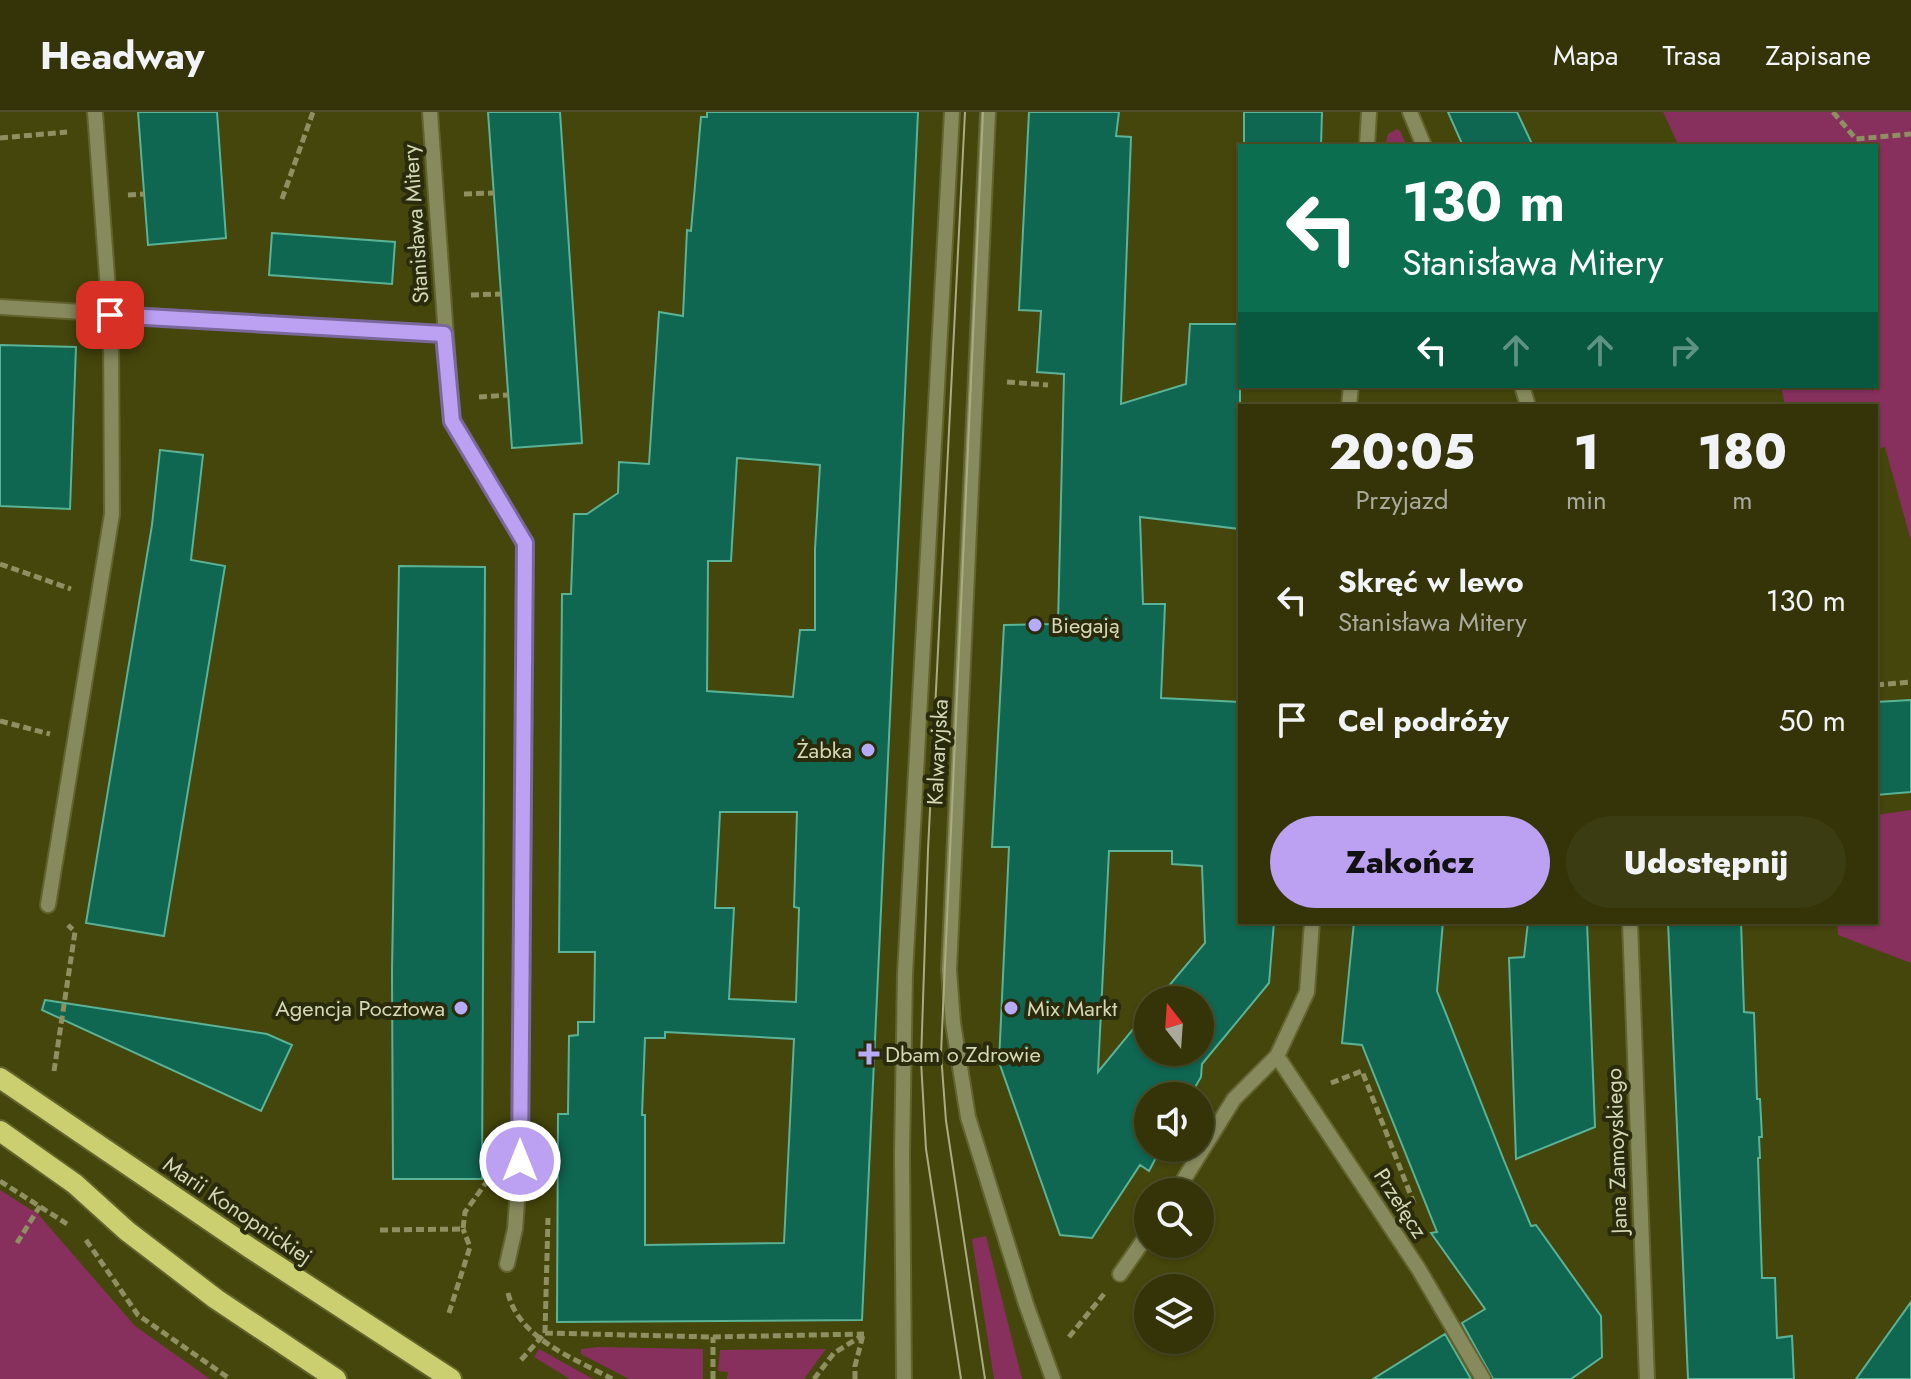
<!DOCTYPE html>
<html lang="pl">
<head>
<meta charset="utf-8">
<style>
	:root { --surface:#343408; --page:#3c3c12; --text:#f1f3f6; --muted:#a9aa9c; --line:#4e4f29; --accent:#bca0f2 }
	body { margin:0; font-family:Jost,sans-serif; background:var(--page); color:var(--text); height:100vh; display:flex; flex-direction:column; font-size:30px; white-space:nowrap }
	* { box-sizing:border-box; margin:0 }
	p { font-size:26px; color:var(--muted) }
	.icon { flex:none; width:44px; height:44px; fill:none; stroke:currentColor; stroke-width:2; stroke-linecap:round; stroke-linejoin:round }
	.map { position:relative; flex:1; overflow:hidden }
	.details { position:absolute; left:1238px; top:292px; width:640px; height:520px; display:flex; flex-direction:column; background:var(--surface); border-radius:0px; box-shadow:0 2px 6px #0004,0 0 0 2px var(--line) }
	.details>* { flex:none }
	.top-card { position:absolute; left:1238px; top:32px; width:640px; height:244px; border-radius:0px; box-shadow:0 2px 6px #0004,0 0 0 2px var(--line); background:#0b6e4f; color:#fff; overflow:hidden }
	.needle { width:52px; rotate:343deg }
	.buttons { position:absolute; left:1134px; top:874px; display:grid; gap:16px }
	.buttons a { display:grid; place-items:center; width:80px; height:80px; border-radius:50%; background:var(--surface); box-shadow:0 2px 6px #0004,0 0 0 2px var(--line); font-size:40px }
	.pin { position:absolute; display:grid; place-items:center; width:68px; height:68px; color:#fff; margin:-34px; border-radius:16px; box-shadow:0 4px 12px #0006 }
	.me { position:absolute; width:88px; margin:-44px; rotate:0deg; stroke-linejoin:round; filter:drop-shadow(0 0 6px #0008) }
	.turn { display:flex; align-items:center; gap:28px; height:168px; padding:0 32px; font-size:36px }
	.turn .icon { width:104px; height:104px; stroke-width:2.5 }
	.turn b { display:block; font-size:56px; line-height:68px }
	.lanes { display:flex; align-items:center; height:76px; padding:0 32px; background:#0003; justify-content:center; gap:40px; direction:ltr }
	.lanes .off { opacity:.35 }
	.eta { display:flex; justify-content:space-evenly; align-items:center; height:136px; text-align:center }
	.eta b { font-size:48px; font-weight:800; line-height:56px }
	.primary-button { display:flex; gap:16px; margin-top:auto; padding:16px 32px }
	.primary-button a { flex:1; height:92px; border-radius:48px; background:var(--accent); color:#111; font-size:32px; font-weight:800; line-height:92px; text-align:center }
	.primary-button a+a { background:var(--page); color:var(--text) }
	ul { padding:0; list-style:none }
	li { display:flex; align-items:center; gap:24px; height:120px; padding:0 32px }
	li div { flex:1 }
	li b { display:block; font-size:30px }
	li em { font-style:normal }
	header { display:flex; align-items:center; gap:48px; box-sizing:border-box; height:112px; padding:0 40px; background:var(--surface); border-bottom:2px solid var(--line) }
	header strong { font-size:38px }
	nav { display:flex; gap:44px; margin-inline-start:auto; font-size:28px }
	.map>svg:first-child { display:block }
</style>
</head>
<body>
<header>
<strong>Headway</strong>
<nav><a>Mapa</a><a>Trasa</a><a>Zapisane</a></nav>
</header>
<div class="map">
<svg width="1911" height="1267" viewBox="0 0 1911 1267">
	<rect width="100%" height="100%" fill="#45460b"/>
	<path fill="#87305e" d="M1663 0H1911V429L1885 335 1876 337V294H1785L1781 274H1876V34H1679Z
		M1397 17 1400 19 1407 34H1385L1388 22Z
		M1911 698V851L1838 823 1837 810H1876V703Z
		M0 1078 38 1102 135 1214 210 1267H0Z
		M986 1124 1022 1267H994L972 1127Z
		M599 1235 703 1237V1267H629L581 1242V1237Z
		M539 1237 593 1267H570L534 1245Z
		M826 1237 804 1267H727L728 1260 718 1259 720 1238Z"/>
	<path fill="#0f6651" stroke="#5ab397" stroke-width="2" fill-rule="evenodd" d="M138 0H217L226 126 148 133Z
		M488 0H560L582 331 512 336Z
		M707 0H918L862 1208 557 1210 558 1002H568L569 924 578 923V910H594L595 840H559L562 482H571L574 402H587L618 381 619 350 649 352 659 200 683 204 687 118 691 119 701 5H707ZM737 346 820 353 815 437V518H800L793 585 707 579 708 449H731ZM720 700H797L794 795 799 796 796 890 729 887 734 796H715ZM665 920 794 927 784 1131 645 1133V1003H642L645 926H665Z
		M1029 0H1119L1116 24 1131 25 1121 292 1186 272 1190 212H1240V417L1140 405 1143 492H1165L1161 586 1240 590V810H1274L1269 871 1202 952 1201 965 1190 984H1148V1036H1161L1149 1059 1140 1053 1092 1126 1060 1123 999 950 1009 735H992L1004 513 1058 512 1064 262 1037 260 1041 199 1019 198ZM1109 739H1172V752L1202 754 1205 831 1157 888H1200V940H1148V899L1098 960Z
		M1244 0H1322L1321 34H1244Z
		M1448 0H1517L1533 34H1463Z
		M272 121 395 130 392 172 269 163Z
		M0 233 76 235 70 397 0 394Z
		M160 338 203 343 191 448 225 454 164 824 86 811 152 413Z
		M399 454 485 455 482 1067H393L392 859Z
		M1911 588V680L1876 683V590Z
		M1354 810H1443L1437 879 1505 1051 1531 1114 1536 1113 1601 1204 1602 1245 1571 1267H1493L1462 1211 1485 1197 1431 1121 1437 1120 1362 933 1342 931Z
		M1528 810H1587L1595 1015 1516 1047 1509 846 1524 845Z
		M1668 810H1741L1744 900 1754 901 1757 987H1760L1762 1025H1759L1760 1046H1758L1762 1166H1775L1777 1226 1792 1224 1794 1267H1688Z
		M45 888 267 922 292 933 261 999 42 898Z
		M1911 1190V1267H1856Z
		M1445 1222 1471 1267H1373Z"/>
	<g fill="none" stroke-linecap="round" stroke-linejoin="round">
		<defs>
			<path id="minor" d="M430 0 452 309 525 431 520 1049 515 1117 507 1152
				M988 0 949 858 953 911 968 1005 1026 1192 1053 1267
				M1410 0 1424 34
				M1367 34 1369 0
				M0 195 444 222
				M1522 274 1528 294
				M1349 294 1351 274
				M48 793 112 402 111 219 95 0
				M1630 810 1647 1267
				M1277 944 1418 1156 1483 1267
				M1176 1080 1234 987 1277 944 1307 880 1312 810
				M1120 1162 1148 1122
				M904 1267 902 1043 905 862 952 0"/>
			<path id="major" d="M0 966 250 1136 451 1267
				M0 1019 75 1072 127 1119 216 1187 336 1267"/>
		</defs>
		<use href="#minor" stroke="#62632d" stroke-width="18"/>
		<use href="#major" stroke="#62632d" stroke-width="24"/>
		<path stroke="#8e9061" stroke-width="5" stroke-dasharray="8 4" stroke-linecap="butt" d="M1833 0 1856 27 1911 22
			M0 26 67 20
			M464 82 494 81
			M128 83 144 82
			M282 87 313 0
			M471 183 501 182
			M1007 270 1048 273
			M479 285 508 283
			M0 452 71 477
			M1876 573 1911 570
			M0 609 50 622
			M54 959 75 820 68 813
			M1331 971 1362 959 1415 1094
			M0 1069 67 1112
			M380 1118 463 1117 465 1100 488 1068
			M86 1128 138 1203 230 1267
			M17 1131 40 1094
			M508 1181C519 1227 574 1246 612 1267
			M449 1201 470 1135 463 1117
			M545 1221 548 1106
			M1069 1225 1104 1182
			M521 1248 545 1221 713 1225 864 1222
			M713 1267V1225
			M814 1267 834 1241 863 1223
			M855 1267V1254L863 1223"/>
		<use href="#minor" stroke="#878a5d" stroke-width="14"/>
		<use href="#major" stroke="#cbcf6f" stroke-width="20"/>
		<path stroke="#a9ac81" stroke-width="2" d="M983 0 941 942 946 1009 985 1267
			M961 1267 926 1037 921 949 928 738 965 0"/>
	</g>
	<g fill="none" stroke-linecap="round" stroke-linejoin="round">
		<defs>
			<path id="route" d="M110 203 444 222 452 309 525 431 520 1049"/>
		</defs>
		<use href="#route" stroke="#7a689d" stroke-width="20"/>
		<use href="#route" stroke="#bca0f2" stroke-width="14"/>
	</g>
	<g fill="#b7abf8" stroke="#2a2b0c" stroke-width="3">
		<circle cx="1035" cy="513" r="8"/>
		<circle cx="868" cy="638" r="8"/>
		<circle cx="461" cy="896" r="8"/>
		<circle cx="1011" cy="896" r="8"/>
		<path d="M865 930h8v8h8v8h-8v8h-8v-8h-8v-8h8z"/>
	</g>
	<g text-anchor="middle" stroke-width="8" stroke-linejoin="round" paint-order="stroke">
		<g font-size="22" fill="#d4d7b3" stroke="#2a2b0c">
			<text transform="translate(415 112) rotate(-94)" y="8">Stanisława Mitery</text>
			<text transform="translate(937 640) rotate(-87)" y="8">Kalwaryjska</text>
			<text transform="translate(1616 1039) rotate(-92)" y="8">Jana Zamoyskiego</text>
			<text transform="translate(1401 1091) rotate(57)" y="8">Przełęcz</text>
			<text transform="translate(238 1098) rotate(34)" y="8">Marii Konopnickiej</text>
		</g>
		<g font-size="22" fill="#d4d7b3" stroke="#2a2b0c" text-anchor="start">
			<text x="1051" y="521">Biegają</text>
			<text x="852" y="646" text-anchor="end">Żabka</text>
			<text x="445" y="904" text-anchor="end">Agencja Pocztowa</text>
			<text x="1027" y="904">Mix Markt</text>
			<text x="885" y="950">Dbam o Zdrowie</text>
		</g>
	</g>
</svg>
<div class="buttons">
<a><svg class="needle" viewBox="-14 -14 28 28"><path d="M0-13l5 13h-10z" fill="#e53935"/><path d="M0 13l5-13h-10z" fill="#a9aa9c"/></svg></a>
<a><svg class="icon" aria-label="sound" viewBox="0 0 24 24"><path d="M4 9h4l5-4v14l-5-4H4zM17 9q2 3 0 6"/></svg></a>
<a><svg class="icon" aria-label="search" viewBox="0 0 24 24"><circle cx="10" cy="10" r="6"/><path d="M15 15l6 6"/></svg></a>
<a><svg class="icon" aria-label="layers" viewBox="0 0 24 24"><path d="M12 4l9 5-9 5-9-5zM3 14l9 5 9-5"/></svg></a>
</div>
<div class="pin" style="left:110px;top:203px;background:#d93025"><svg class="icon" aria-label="arrive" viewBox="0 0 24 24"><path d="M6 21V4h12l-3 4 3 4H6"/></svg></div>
<svg class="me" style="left:520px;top:1049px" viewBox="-20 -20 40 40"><circle r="17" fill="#bca0f2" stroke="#fff" stroke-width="3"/><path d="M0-11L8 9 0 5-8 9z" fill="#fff"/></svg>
<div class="top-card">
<div class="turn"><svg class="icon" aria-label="left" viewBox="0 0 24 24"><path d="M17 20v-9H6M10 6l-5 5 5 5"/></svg><div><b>130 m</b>Stanisława Mitery</div></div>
<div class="lanes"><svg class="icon" aria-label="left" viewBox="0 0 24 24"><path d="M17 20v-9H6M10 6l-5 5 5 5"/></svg><svg class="icon off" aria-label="ahead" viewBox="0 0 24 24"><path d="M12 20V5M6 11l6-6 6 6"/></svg><svg class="icon off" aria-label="ahead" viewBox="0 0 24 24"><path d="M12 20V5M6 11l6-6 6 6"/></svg><svg class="icon off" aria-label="right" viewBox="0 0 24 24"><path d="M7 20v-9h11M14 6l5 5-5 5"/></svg></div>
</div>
<section class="details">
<div class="eta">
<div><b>20:05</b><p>Przyjazd</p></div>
<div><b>1</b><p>min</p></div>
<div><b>180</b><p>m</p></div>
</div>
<ul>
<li><svg class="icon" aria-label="left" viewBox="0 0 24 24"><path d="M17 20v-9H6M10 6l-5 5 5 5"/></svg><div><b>Skręć w lewo</b><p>Stanisława Mitery</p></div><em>130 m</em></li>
<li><svg class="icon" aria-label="arrive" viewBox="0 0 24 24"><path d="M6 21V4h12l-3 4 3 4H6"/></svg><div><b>Cel podróży</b></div><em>50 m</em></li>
</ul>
<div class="primary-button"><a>Zakończ</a><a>Udostępnij</a></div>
</section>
</div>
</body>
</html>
